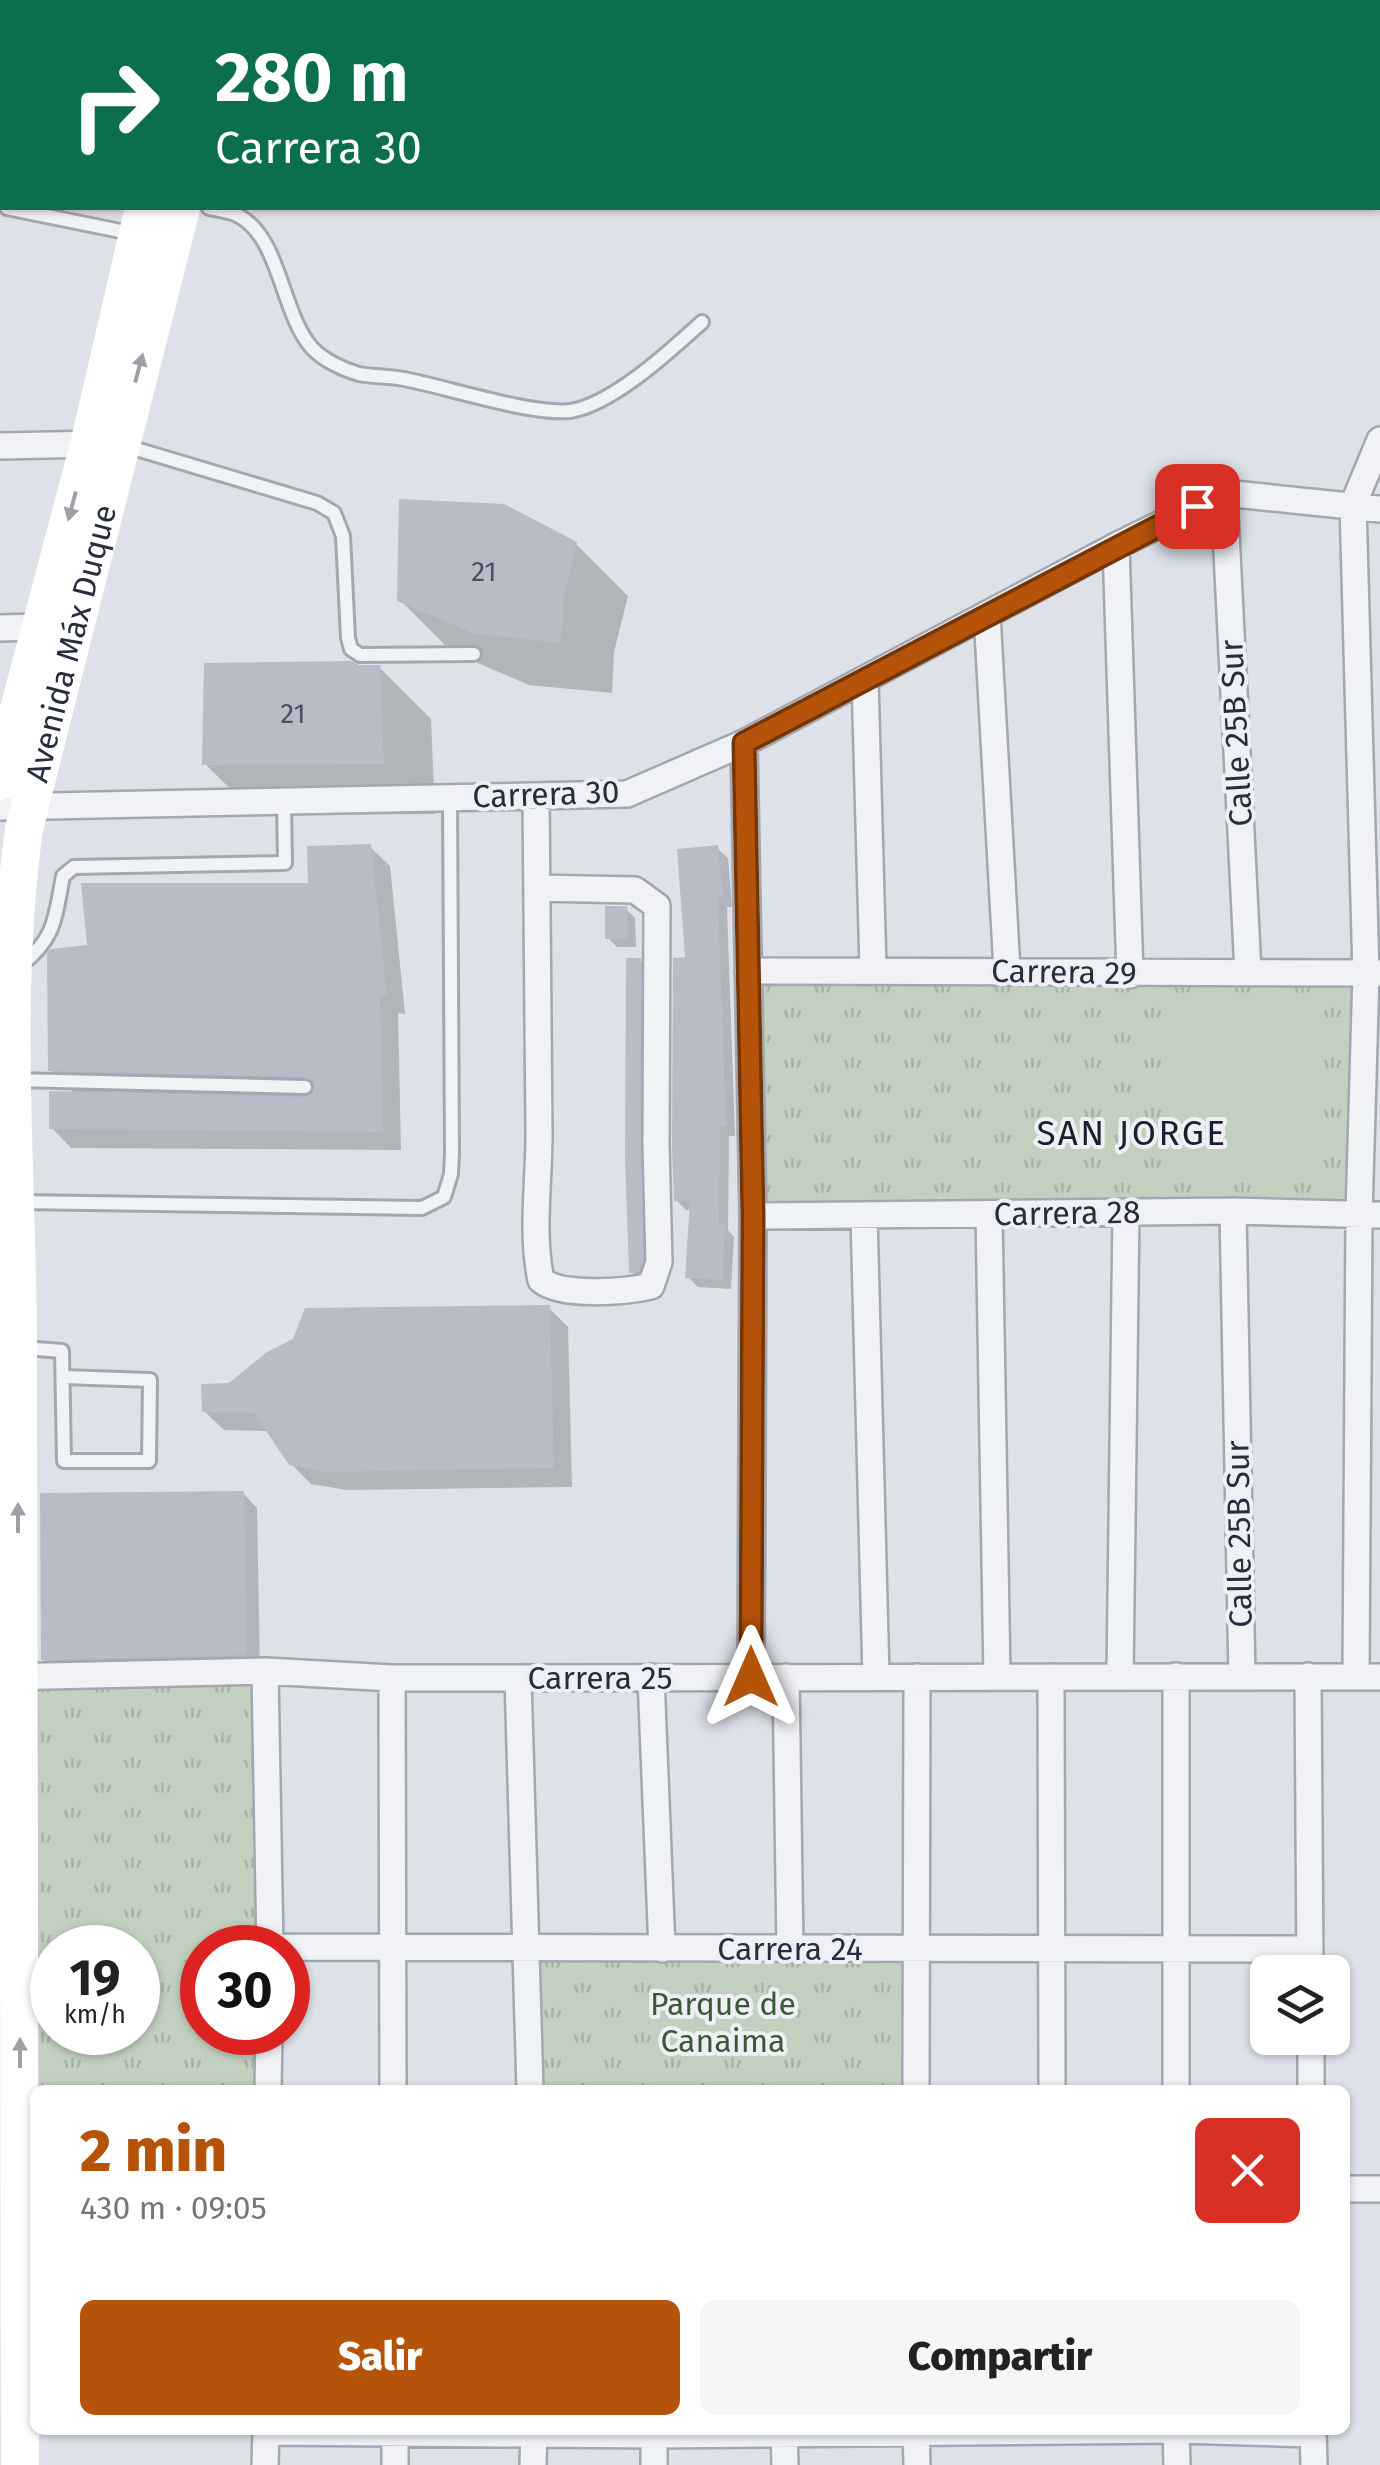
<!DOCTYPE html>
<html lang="es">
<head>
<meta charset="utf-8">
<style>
	:root { --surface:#fff; --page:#f6f6f6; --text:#222; --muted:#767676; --accent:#b45309 }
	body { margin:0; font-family:"Fira Sans",sans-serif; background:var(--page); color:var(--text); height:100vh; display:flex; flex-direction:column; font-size:38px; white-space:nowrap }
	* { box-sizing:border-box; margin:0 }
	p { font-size:32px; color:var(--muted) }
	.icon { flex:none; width:55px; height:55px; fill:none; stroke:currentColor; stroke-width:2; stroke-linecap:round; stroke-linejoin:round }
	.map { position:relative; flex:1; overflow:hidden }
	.details { position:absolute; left:30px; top:2085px; width:1320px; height:350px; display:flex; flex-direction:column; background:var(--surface); border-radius:15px; box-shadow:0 2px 8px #0004 }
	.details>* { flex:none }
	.hud { position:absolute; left:0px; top:0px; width:1380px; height:210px; box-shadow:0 2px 8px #0004; background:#0b6e4f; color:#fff; overflow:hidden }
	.tools { position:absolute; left:1250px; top:1955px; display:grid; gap:20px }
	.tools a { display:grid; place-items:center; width:100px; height:100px; border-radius:15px; background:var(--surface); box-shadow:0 2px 8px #0004; font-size:50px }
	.speed { position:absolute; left:30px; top:1925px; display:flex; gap:20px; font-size:50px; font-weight:700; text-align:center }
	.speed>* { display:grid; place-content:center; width:130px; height:130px; border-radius:50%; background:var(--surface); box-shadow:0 2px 8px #0004; line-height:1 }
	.speed small { font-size:25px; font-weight:400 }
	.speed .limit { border:15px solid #d22; background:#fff; color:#111 }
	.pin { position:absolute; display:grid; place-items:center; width:85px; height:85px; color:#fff; margin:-42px; border-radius:20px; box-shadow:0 5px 15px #0006 }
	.me { position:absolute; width:110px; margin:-55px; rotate:0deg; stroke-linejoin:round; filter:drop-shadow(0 0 8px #0008) }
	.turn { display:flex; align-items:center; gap:35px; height:210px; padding:0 50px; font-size:45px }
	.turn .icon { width:130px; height:130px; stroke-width:2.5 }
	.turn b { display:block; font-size:70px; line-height:85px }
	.round { display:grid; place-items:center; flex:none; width:105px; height:105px; border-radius:15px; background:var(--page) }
	.summary { display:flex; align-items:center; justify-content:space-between; height:170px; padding:0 50px }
	h1 { font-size:60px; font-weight:800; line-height:75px; color:var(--accent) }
	.action { display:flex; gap:20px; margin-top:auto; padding:20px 50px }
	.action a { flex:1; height:115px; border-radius:15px; background:var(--accent); color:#fff; font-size:40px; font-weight:800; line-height:115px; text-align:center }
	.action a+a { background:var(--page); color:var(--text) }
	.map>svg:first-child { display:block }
</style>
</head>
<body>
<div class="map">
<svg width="1380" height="2465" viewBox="0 0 1380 2465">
	<defs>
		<pattern id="park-tufts" width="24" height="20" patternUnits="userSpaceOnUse" patternTransform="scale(2.5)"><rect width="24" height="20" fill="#c2d1bf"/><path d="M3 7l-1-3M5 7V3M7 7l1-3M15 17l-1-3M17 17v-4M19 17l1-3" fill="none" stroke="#a7b4a5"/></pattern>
	</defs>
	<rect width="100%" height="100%" fill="#dee1e8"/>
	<path fill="url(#park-tufts)" fill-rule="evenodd" d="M762 975 1355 977 1348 1209 766 1210Z
		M21 1683 261 1686 264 1947 202 1948V2032L262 2033 261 2090H35ZM52 1948H138V2032H52Z
		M536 1955H909L908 2090H539Z"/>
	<path fill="#c2d1bf" d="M1167 1002 1319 1003 1318 1182 1167 1179Z"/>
	<path fill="#0003" d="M576 544 628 596 614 652 612 693 529 685 452 652 400 600Z
		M358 667H379L431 719 435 814 257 815 205 764Z
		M370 847 390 866 405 1014 398 1013 401 1150 71 1148 52 1128 75 1094 51 1070 90 948 310 886Z
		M717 848 728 858 732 907H727L735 1136H729L728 1230 734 1237 731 1289 698 1287 688 1277 692 1210H686L676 1200 687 960Z
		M626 909 635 918 636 947H617L608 938Z
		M640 960 649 969 651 1270 641 1281 632 1272Z
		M549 1308 568 1327 572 1487 347 1490 311 1484 291 1464 269 1431 224 1430 204 1411 230 1386Z
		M243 1493 257 1508 260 1669 57 1673 43 1659Z"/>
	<path fill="#b8bcc7" d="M399 499 504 504 577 542 563 599 561 643 475 634 397 601Z
		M351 661 359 665H380L384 764 202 765 204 663Z
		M371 844 387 996 380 995 383 1132 49 1129V1091L305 1097 315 1088 313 1081 305 1077 48 1071 47 953 51 949 87 945 81 883H308L307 846Z
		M718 845 723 897 718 898 726 1126H720L719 1224H725L722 1280 685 1278 690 1201H674L672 1146 673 958 685 957 677 849Z
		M605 906H627L628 939H605Z
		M626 958H641L643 1260 639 1272 629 1273 625 1157Z
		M550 1305 554 1468 326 1472 289 1465 254 1413 202 1412 201 1384 229 1383 267 1352 293 1339 305 1308Z
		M244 1491 247 1655 41 1660 40 1493Z"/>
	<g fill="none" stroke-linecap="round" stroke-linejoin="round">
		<defs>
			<path id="lane" d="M1277 0 1281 2
				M0 174 2 157
				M7 208 135 234
				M209 208C218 210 230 211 239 216 281 239 281 313 312 348 323 360 344 370 359 374 374 377 389 376 404 379 446 387 531 415 570 411 612 405 671 350 702 322
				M126 446 317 503 334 513 343 536 348 638 351 649 360 655 474 654
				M21 965C56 938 55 917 63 876L74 867 285 863 284 802
				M15 1080 305 1087
				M19 1202 422 1208 444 1197 451 1174 452 1153 450 798
				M24 1348 62 1351 64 1461H149L150 1380 63 1377"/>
			<path id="street" d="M1016 0 1021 2
				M1152 2 1153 0
				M0 106 2 107
				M1378 116 1380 111
				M1378 179 1380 180
				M0 446 100 444
				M1224 493 1248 972
				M1116 546 1130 975
				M987 614 1007 970
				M0 628 39 627
				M865 679 873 969
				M744 743 753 1216 751 1677
				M536 796C537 909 538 1021 539 1134 539 1182 531 1234 541 1280 561 1297 625 1292 651 1286L659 1262 656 1146 657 906 635 890 537 888
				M0 807 627 794 744 743 1116 546 1224 493 1380 509
				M748 971 1380 973
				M1233 1211 1242 1677
				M989 1214 997 1677
				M753 1216 1233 1211 1380 1215
				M864 1216 876 1677
				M265 1671 270 1948
				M1176 1676V2090
				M1308 1676 1310 1972
				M1356 1676 1359 1215 1366 973 1353 505 1380 440
				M5 1677 265 1671 392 1678 1380 1677
				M651 1677 662 1949
				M786 1677 790 1949
				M1051 1677 1052 2090
				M1120 1677 1126 1212
				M392 1678 393 2090
				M518 1678 530 2090
				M270 1947 1310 1949
				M1311 2038V2090
				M268 2090 269 2032
				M916 2090 917 1677
				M1345 2189H1380
				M654 2430V2465
				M784 2430 785 2465
				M916 2430 917 2465
				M1176 2430 1177 2465
				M1313 2430 1314 2465
				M266 2432 654 2435 1176 2430 1313 2434
				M265 2465 266 2430
				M395 2465V2430
				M533 2465 534 2430"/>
		</defs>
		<use href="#lane" stroke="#a3a7b2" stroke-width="18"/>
		<use href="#street" stroke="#a3a7b2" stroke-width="30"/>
		<use href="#lane" stroke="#f1f2f6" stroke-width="12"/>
		<use href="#street" stroke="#f1f2f6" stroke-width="25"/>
		<g stroke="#fff" stroke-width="38">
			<path d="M204 2 205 0"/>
			<path d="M243 2 244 0"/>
			<path d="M0 781 89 445 144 208"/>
			<path id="s1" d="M20 2465C18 2095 18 1725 18 1355 18 1180 0 1002 24 829L181 208"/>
		</g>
	</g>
	<defs><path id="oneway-solid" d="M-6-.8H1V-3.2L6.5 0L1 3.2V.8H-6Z" transform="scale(2.5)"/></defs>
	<g fill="#9ea0a8">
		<use href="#oneway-solid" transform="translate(139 368) rotate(-75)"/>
		<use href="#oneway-solid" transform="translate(72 506) rotate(105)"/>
		<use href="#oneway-solid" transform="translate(18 1518) rotate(-90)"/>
		<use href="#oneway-solid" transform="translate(20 2053) rotate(-90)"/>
	</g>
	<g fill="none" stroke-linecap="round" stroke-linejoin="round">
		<defs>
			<path id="route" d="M751 1677 753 1216 744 743 1197 506"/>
		</defs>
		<use href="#route" stroke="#753606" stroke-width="25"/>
		<use href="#route" stroke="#b45309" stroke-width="18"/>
	</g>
	<g text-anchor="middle" stroke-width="8" stroke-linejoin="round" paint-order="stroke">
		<g font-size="28" fill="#4b5160">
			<text x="484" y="581">21</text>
			<text x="293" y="723">21</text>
		</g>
		<g font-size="32" fill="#272d3e" stroke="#eef0f5">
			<text dy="11" stroke="none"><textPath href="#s1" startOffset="1828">Avenida Máx Duque</textPath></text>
			<text transform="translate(1236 733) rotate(-93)" y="11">Calle 25B Sur</text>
			<text transform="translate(546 794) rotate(-2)" y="11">Carrera 30</text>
			<text transform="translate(1064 972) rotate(1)" y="11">Carrera 29</text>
			<text transform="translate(1067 1213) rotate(-1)" y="11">Carrera 28</text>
			<text transform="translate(1239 1534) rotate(-91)" y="11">Calle 25B Sur</text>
			<text x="600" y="1689">Carrera 25</text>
			<text x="790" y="1960">Carrera 24</text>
		</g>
		<g font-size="32" fill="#385a35" stroke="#eef0f5">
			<text x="723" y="2015">Parque de<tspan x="723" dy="37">Canaima</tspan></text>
		</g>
		<g font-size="35" letter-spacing="2.5" fill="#1a1f2f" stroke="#eef0f5">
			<text x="1132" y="1145">SAN JORGE</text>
		</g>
	</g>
</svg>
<div class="tools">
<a><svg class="icon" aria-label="layers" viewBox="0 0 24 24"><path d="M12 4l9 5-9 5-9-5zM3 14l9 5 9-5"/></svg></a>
</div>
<div class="speed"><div>19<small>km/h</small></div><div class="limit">30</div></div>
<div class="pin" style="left:1197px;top:506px;background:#d93025"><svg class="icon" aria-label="arrive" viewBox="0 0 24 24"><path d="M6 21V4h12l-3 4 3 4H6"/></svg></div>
<svg class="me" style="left:751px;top:1677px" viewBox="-20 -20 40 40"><path d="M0-17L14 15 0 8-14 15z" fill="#b45309" stroke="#fff" stroke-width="4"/></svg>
<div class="hud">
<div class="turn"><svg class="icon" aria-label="right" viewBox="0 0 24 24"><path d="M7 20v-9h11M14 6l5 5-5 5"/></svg><div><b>280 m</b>Carrera 30</div></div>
</div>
<section class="details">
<div class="summary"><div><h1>2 min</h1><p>430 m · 09:05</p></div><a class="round" style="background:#d93025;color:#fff"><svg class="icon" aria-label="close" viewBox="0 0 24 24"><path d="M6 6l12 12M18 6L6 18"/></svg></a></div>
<div class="action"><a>Salir</a><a>Compartir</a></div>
</section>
</div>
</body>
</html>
